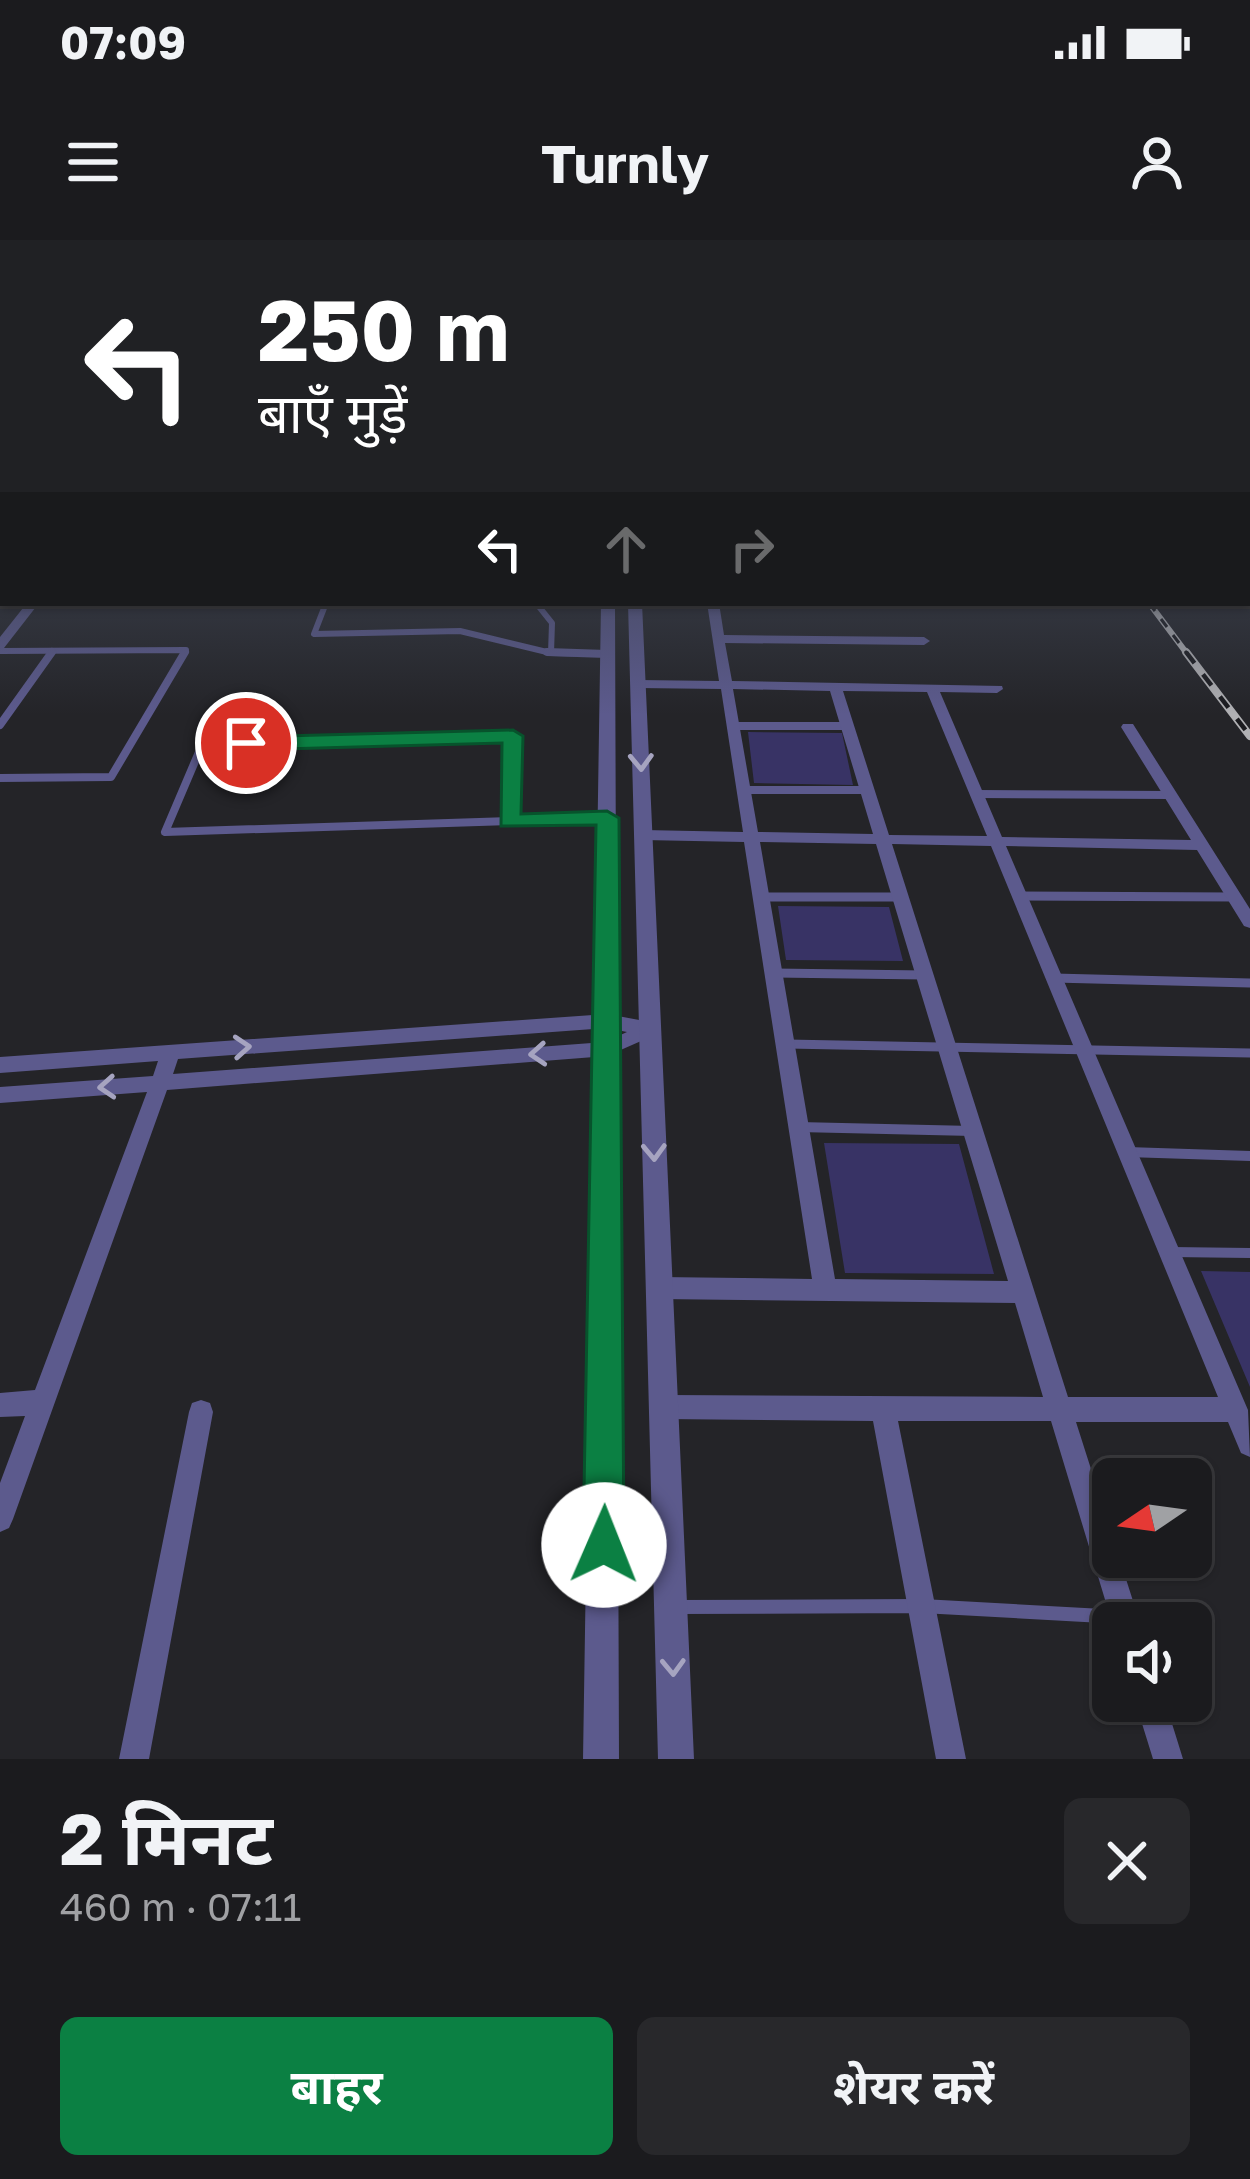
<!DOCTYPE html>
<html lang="hi">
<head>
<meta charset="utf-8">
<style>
	:root { --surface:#1b1b1e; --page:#28282b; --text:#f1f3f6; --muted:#a0a1a4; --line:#39393c; --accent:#0b8043 }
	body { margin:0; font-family:"Golos Text","Noto Sans Devanagari",sans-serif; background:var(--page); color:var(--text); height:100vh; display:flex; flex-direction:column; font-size:45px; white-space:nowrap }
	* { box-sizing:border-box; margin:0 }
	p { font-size:39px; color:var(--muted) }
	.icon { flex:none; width:66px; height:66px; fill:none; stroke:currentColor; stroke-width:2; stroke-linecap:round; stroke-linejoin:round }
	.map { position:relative; height:1519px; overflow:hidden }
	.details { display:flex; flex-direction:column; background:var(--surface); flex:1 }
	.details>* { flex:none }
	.banner { position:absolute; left:0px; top:0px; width:1251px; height:366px; box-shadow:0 3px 9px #0004,0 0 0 3px var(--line); background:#202124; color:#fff; overflow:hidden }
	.needle { width:78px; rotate:257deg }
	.tools { position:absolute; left:1092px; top:1218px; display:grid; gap:24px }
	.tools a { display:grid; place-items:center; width:120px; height:120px; border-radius:18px; background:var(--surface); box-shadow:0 3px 9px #0004,0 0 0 3px var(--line); font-size:60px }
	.pin { position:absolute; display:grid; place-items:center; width:102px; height:102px; color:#fff; margin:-51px; border:6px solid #fff; border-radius:50%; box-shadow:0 3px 12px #0007 }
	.me { position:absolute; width:132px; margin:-66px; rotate:1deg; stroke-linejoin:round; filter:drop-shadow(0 0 9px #0008) }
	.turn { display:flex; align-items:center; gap:42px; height:252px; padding:0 60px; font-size:54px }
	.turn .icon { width:156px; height:156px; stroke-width:2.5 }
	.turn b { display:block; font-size:84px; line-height:102px }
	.lanes { display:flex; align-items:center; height:114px; padding:0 60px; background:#0003; justify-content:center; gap:60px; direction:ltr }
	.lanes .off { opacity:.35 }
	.round { display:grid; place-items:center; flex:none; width:126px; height:126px; border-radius:18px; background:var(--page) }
	.summary { display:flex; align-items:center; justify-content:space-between; height:204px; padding:0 60px }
	h1 { font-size:72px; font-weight:700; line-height:90px }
	.primary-button { display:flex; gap:24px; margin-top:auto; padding:24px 60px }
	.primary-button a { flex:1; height:138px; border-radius:18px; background:var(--accent); color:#fff; font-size:48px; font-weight:700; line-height:138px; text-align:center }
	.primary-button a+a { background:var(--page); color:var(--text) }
	.status { display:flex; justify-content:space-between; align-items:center; height:84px; padding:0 60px; background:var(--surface); direction:ltr }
	.status svg { height:33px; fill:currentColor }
	header { display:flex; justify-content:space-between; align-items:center; height:156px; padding:0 60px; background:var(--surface); font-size:54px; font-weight:700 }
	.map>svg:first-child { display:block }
</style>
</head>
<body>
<div class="status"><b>07:09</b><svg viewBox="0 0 49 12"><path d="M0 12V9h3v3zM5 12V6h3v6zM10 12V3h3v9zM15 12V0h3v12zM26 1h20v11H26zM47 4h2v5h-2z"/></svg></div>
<header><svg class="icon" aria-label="menu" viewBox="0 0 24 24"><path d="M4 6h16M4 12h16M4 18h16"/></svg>Turnly<svg class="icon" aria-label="person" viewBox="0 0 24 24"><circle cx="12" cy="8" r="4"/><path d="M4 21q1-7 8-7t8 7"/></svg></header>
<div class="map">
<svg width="1250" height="1519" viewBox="0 0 1250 1519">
	<rect width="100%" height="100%" fill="#242428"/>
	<path fill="#383365" d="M748 492 842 493 853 545 754 543Z
		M778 666 889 667 903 721 786 720Z
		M824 903 959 904 994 1034 845 1033Z
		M1201 1031 1250 1032V1147Z"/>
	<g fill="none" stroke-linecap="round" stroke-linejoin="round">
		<path stroke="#5c5a8d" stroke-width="6" d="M326 363 314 394 460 391 551 413 607 414
			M536 363 552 383 551 413
			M0 411 186 410 183 415
			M50 415 53 411"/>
		<path stroke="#5c5a8d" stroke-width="8" d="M547 412 607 414
			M0 485 52 412
			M733 486H848
			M0 538 111 537 185 412
			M743 550H867
			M976 554 1170 555
			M509 581 513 496 202 505 165 592 607 578"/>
		<path stroke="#5c5a8d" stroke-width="9" d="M1019 656 1235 657
			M761 657H899
			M774 733 925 735
			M1054 738 1250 743
			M787 804 1250 813"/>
		<path stroke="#5c5a8d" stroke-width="10" d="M798 887 973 891
			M1127 912 1250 916
			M1171 1012 1250 1013"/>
		<path stroke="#5c5a8d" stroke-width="14" d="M676 1367 922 1366 1121 1377"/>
		<path fill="#5c5a8d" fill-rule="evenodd" d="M0 343H3V349H0Z
			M27 363H39L4 408 0 409V397Z
			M707 363H719L724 395 924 397 930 401 924 405 725 403 732 441 1002 446 1003 449 997 453 940 452 1002 597 1191 600 1121 487 1123 484H1133L1250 669V688L1244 686 1197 610 1006 606 1248 1170 1250 1217 1241 1213 1228 1182H1076L1113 1298V1317H1119L1140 1383H1113V1386L1051 1181H898L966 1519H936L873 1181 664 1179 655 1176 652 1167 655 1158 664 1155 1043 1157 1015 1063 659 1059 651 1056 648 1048 651 1040 659 1037 812 1039 744 602 643 600 635 595 643 590 743 592 721 449 638 448 632 444 638 440 719 441ZM733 449 830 451 873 594 758 592ZM843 451 927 452 987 596 889 595ZM760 602 876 604 1008 1041 835 1039ZM892 604 991 606 1218 1157H1068Z
			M607 774 650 782 657 784 659 789 657 794 607 816 167 850 13 1279 9 1288 0 1292V1243L25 1176 0 1177V1153L35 1150 147 852 0 863V847L153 836 158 821 0 833V817ZM607 788 627 792 605 802 173 834 178 819Z
			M201 1160 210 1163 213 1172 149 1519H119L189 1172 192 1163Z
			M1135 1461H1165L1183 1519H1153Z"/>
		<path fill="#5c5a8d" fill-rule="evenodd" d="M601 363H615L619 1519H583Z
			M628 363H642L694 1519H658Z"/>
		<defs>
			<path id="rail-far1" d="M1149 363 1188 415"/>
			<path id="rail" d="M1186 412 1250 496"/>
		</defs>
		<use href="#rail-far1" stroke="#b1b1b4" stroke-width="6"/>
		<use href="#rail" stroke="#b1b1b4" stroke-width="8"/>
		<use href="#rail-far1" stroke="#1b1b1f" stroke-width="3" stroke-dasharray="10" stroke-linecap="butt"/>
		<use href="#rail" stroke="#1b1b1f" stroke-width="4.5" stroke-dasharray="14" stroke-linecap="butt"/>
	</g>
	<defs><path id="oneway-chevron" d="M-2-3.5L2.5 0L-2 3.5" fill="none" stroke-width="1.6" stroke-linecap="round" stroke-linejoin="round" transform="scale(3)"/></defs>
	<g stroke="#a6a4c0">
		<use href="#oneway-chevron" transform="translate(641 522) rotate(88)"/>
		<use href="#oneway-chevron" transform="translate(242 807) rotate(-4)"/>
		<use href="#oneway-chevron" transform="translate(538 814) rotate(176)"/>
		<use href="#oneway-chevron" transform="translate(107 847) rotate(176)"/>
		<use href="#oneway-chevron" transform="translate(654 912) rotate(88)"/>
		<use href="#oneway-chevron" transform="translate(673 1427) rotate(88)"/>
	</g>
	<linearGradient id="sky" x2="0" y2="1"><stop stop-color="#141416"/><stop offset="0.55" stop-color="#3f4553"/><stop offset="1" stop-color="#3f4553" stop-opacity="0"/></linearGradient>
	<rect width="1250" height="475" fill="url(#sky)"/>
	<path fill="#0b8043" stroke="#07532c" stroke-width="3" d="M513 490 523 496 521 574 607 571 619 578 624 1305 618 1320 604 1326 589 1320 583 1305 596 585 501 586 502 503 246 510 236 503 246 497Z"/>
</svg>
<div class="tools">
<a><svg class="needle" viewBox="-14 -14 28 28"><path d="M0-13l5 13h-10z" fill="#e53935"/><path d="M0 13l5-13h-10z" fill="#a0a1a4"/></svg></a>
<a><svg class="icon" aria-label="sound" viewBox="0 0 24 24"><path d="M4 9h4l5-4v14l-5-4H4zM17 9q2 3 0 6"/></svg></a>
</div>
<div class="pin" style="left:246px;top:503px;background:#d93025"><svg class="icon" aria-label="arrive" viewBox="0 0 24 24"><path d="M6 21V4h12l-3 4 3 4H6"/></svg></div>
<svg class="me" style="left:604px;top:1305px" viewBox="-20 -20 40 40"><circle r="19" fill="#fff"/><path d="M0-13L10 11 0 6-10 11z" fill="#0b8043"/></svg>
<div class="banner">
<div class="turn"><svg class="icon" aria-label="left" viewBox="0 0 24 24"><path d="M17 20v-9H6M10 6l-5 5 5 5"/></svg><div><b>250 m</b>बाएँ मुड़ें</div></div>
<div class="lanes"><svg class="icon" aria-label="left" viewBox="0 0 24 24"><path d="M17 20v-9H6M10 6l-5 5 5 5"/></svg><svg class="icon off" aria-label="ahead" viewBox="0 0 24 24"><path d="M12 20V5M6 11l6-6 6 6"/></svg><svg class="icon off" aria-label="right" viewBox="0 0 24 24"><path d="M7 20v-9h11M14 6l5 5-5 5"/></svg></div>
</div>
</div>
<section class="details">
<div class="summary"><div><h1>2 मिनट</h1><p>460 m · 07:11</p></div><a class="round"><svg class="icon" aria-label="close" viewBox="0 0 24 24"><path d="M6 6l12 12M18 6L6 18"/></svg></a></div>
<div class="primary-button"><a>बाहर</a><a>शेयर करें</a></div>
</section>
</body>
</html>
